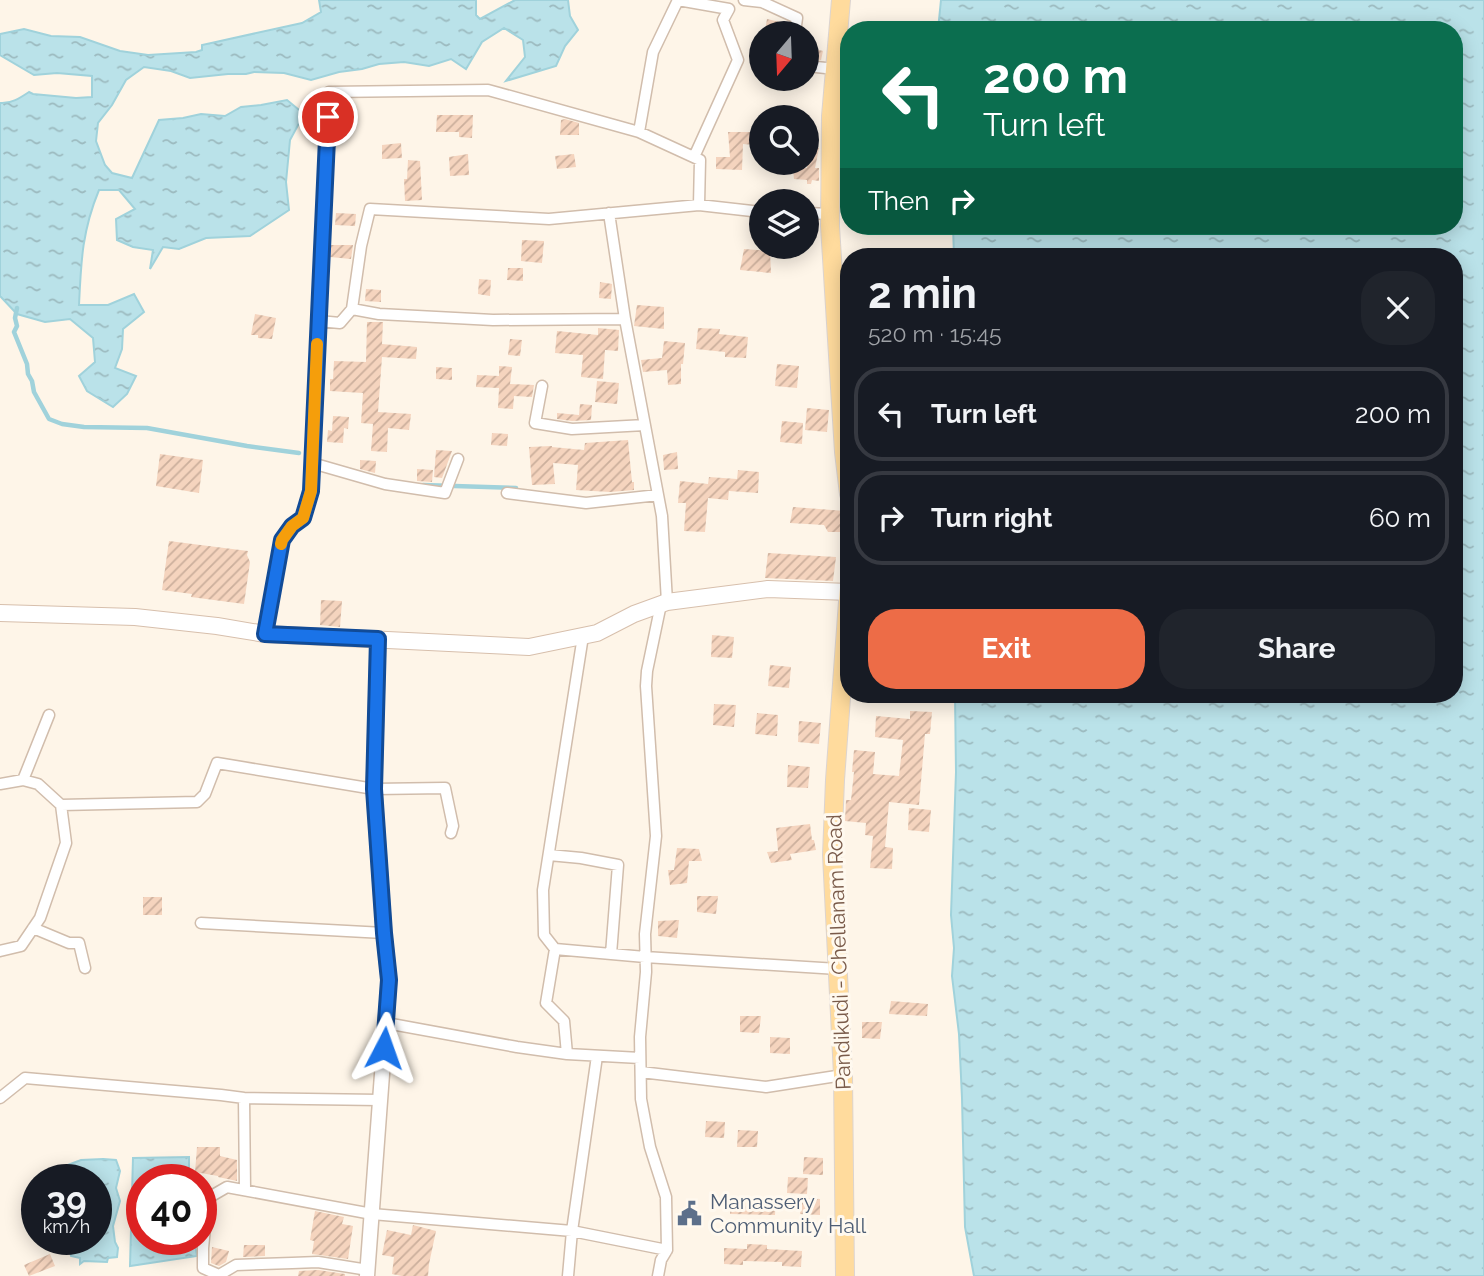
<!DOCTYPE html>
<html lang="en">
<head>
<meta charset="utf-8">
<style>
	:root { --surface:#171b24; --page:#20242c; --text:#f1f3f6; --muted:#9ea1a6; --line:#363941; --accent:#ed6c47 }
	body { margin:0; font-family:Raleway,sans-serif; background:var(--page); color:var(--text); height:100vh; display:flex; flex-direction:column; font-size:26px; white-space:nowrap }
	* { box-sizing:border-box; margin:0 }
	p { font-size:23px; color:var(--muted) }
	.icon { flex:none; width:38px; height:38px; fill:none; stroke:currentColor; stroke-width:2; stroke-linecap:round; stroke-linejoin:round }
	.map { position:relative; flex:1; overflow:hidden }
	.sheet { position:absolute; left:840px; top:248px; width:623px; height:455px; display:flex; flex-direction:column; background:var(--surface); border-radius:28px; box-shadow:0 4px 18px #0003 }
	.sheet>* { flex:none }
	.banner { position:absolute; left:840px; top:21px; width:623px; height:214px; border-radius:28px; box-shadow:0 4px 18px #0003; background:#0b6e4f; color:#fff; overflow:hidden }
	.needle { width:46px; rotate:199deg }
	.buttons { position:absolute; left:749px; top:21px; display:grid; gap:14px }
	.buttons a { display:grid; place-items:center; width:70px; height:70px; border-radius:50%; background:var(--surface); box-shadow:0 4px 18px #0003; font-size:35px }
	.speed { position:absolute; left:21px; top:1164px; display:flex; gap:14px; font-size:35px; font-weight:700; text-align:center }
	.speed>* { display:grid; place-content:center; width:91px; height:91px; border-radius:50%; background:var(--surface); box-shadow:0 4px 18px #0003; line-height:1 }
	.speed small { font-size:18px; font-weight:400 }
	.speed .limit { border:10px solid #d22; background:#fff; color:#111 }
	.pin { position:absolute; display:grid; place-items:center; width:60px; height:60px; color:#fff; margin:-30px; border:4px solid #fff; border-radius:50%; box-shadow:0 2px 7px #0007 }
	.me { position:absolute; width:77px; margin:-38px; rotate:4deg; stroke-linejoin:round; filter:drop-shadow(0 0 5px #0008) }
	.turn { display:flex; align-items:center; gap:24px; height:147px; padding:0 28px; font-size:32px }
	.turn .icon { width:91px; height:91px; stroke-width:2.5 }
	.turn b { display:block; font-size:49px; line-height:60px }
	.then { display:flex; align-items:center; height:66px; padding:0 28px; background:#0003; gap:14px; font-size:26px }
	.round { display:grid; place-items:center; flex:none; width:74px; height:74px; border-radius:28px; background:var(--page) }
	.headline { display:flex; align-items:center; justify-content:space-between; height:119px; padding:0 28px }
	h1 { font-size:42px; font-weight:700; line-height:52px }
	.action { display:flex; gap:14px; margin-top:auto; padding:14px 28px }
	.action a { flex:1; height:80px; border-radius:28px; background:var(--accent); color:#fff; font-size:28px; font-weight:700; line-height:80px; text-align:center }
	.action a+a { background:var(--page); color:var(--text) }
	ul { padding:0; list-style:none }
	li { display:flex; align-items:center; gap:21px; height:94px; margin:0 14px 10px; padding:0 14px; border:4px solid var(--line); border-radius:28px }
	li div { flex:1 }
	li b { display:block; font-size:26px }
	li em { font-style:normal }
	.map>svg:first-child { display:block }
</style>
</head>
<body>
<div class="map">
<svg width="1484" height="1276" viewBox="0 0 1484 1276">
	<defs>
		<pattern id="water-ripples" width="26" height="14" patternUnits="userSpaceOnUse" patternTransform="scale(1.75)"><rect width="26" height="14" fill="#bae2e9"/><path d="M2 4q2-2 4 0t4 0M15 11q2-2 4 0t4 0" fill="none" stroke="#9cbabf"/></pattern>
		<pattern id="building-hatch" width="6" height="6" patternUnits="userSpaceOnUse" patternTransform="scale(1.75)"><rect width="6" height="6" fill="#f5d4be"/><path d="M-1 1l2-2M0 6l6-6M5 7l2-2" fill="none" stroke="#cbaf9c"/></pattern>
	</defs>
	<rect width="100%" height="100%" fill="#fef5e8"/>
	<path fill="url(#water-ripples)" stroke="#a0d2db" stroke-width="2" d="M319 0H476V15L480 19 515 0H568L570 16 578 30 565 46 556 66 506 81 525 57 523 40 504 28 482 42 466 69 451 59 429 66 404 62 379 64 362 69 339 72 311 80 284 73 254 72 246 74H228L190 78 171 71 144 67 126 80 112 105 98 123 96 141 105 165 112 173 132 178 159 120 183 118 201 114 225 116 241 107 261 105 287 100 304 114 290 140 286 182 289 210 250 236 206 238 179 249 163 247 150 269 153 250 133 247 117 240 116 219 135 209 119 190H99C82 231 81 262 79 305H108L134 294 144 312 123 329 122 349 115 368 136 376 127 394 113 407 87 391 79 376 95 362 93 338 70 319 45 322 17 314 0 296V103C11 104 20 98 29 92L33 94 76 98 92 97V76L57 73 34 75 0 55V34L24 29 51 36 80 37 120 51 148 55 196 52 202 50V45L302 23 321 12Z
		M941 0H1484V1276H974L965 1227 962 1098 959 1034 952 976 954 948 951 915 956 772 955 695H1454V257H954L953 226H1454V30H938Z
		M189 1157V1179L142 1180V1239H194L197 1256 130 1266 133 1158Z
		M103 1159 116 1160 120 1171 116 1188 120 1201 113 1226 115 1242 118 1248 117 1257 108 1258 107 1262 84 1261 80 1264V1258L71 1256 69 1247 71 1239H96V1180L65 1179V1166L81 1160Z"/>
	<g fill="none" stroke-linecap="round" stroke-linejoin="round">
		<path stroke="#a0d2db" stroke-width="4.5" d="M17 308 15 318 17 326 14 332 27 364 28 374 32 381 34 392 49 419 62 424 84 427 147 428 247 446 299 453
			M423 485 516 488"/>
	</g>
	<path fill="url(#building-hatch)" d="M767 19 788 24 787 33 765 31Z
		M807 47 823 51 821 60 807 58Z
		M437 115H473L472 138 459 137V132H436Z
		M565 119 579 123V135H560L561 120Z
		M728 132H755L754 145 743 144 742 170 716 169V157H730Z
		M401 143 402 158 382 159V145Z
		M807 145 819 148 815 168H819V181L812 180 811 184H807V180L794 179 793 168H807Z
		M468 154 469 175 450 176 449 157Z
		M574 154 576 167 557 169 555 156Z
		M408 160 420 161 422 200 405 201 404 179H407Z
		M336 213 356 214 355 226 335 225Z
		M522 240 544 241 542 263 521 261Z
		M330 245H353L351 259 330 257Z
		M744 249 770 251 771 273 740 270Z
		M508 268H523V281L507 280Z
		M479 279 491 280 490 296 478 294Z
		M600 282 612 284 611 299 599 298Z
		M366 289 381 290V302L365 301Z
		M637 305 664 307V329L634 326Z
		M255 314 276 318 272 339 258 338V335H251Z
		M367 322H383L382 344 417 347 416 359 382 357 378 412 411 414 409 430 388 428 387 452 371 451 373 424 361 423 363 393 330 391V379H333L334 361 366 362Z
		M598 328 619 330 618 351 605 350 603 379 581 377 583 355 555 353 557 331 598 335Z
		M698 328 720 329 719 334 748 337 746 358 725 357V352L696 349Z
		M510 339 522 340 520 356 508 355Z
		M664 341 685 343 683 364H681V384L668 385 667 370 643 372 641 360 662 358Z
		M777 364 799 366 797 388 775 386Z
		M499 366 512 367 510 384 534 385 532 397 514 396 513 409 498 408 499 388 476 387 477 375 499 376Z
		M436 367 452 368V380L436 379Z
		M597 381 619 383 617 404 595 402Z
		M580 404 592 405 591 420 572 421 557 419V413L579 415Z
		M807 408 829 410 827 432 805 430Z
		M333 416 349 417 348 429 344 428 343 443 327 442 328 430 332 431Z
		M782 421 803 423 802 444 780 442Z
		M492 433 508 434 507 446 491 445Z
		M628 440 632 482H634V490L610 492 576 490 578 465 553 463 555 484 532 485 529 447 552 446V447L584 450 585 443Z
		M436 450 452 451 442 478 434 477Z
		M677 452 678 469 664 470 663 455Z
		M160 454 203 460 199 493 156 486Z
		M360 460 376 461 375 473 360 469Z
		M417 469 433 470 432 482 417 481Z
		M738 470 759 472 758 493 729 491 728 500 708 498 705 532 684 531 686 503H678L680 481 708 484 709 477 737 479Z
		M793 507 845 511 843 532H828L824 525 790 523Z
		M169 541 248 551 247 555 250 562 244 604 191 597 192 594 162 590Z
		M768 553 836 557 833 581 765 578Z
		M321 600 342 601 340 627 320 625Z
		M712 635 734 637 732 658 711 657Z
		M770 665 791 667 789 688 768 686Z
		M714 704 736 705 734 727 713 725Z
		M910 711 932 712 930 734H925L919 805 889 802 885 847 893 848 892 869 870 868 873 836 865 835 866 823 845 821 846 800H851L854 772H852L854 750 875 752 873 774 899 776 903 740 875 737 876 716 910 719Z
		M757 713 778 715 777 736 755 734Z
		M799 721 821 723 819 744 798 742Z
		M788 765 810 767 808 788 787 787Z
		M909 808 931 810 929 832 908 830Z
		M810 824 812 840H814L816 850 790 854 792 860 771 863 767 852 778 851 776 828Z
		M677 848 699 849 702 861H689L687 883 670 885 668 870H674Z
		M697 896H718L716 914 697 912Z
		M143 897H162V915H143Z
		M679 920 677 938 658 936V921Z
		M891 1001 928 1004 927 1016 889 1014Z
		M740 1016H761L759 1033 740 1032Z
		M862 1022H882L880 1039 862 1038Z
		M770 1037 790 1038V1054L770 1053Z
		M706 1121 725 1122 724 1138 705 1137Z
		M738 1130 758 1131 757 1147H737Z
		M197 1147H220V1156L237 1160V1181L218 1177V1176L195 1172Z
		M804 1157 823 1158V1175L803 1174Z
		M788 1177 808 1178 807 1194 787 1193Z
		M731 1197 776 1198 775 1215 730 1214Z
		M801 1198 820 1199V1215L800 1214Z
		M315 1211 344 1217 342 1224 353 1226 348 1259 312 1254 314 1241 310 1240Z
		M413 1225 436 1231 429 1264 428 1276H402L392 1274 394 1257 382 1255 387 1230 411 1235Z
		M747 1244 767 1245V1249L802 1251 801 1267 782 1266V1262L743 1261V1265L724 1264V1248L747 1249Z
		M244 1245H265V1256L243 1257Z
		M212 1247 229 1251 226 1262 219 1266 211 1263Z
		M50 1254 55 1266 29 1276 24 1265Z
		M318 1270 345 1274V1276H298L299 1271Z"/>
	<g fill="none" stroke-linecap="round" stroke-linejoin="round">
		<defs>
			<path id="minor" d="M678 0 729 9 723 20 738 60 694 157
				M744 0 762 2 797 18 795 33
				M807 66 835 69
				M639 132 653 52 678 0
				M609 213 625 319
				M807 213 830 214
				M352 309 361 246 370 209 549 219 699 205 761 212
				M319 321 340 323 352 309 379 314 493 320 625 319 662 516 667 602
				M542 386 535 423 572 429 645 425
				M312 463 385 484 445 493 458 459
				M507 493 586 503 658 495
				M265 634 282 540 292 526 303 518 311 491 329 92 488 90 639 132 700 160 699 205
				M583 636 543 890 544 935 555 949 645 957 838 969
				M23 780 49 715
				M0 784 23 780 38 784 61 805 66 843 40 918 21 946 0 951
				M61 805 197 802 205 794 217 763 374 789 445 788 453 826 451 833
				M549 855 581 858 618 865 611 954
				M201 923 384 933
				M33 928 69 943H79L85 968
				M555 949 546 1003 564 1021 567 1054
				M386 1023 517 1047 567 1054 640 1058
				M597 1056 572 1231 667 1250
				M641 1072 766 1087 843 1075
				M0 1098 25 1078 221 1095 244 1098 380 1100
				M244 1098 245 1190
				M368 1270 318 1262 292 1263 236 1265 219 1275 203 1268V1248L208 1198 227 1187 372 1214 572 1231 568 1276
				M658 1276 661 1260 667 1250 666 1197 650 1147 641 1099 640 1037 646 972 645 934 656 836 646 686 647 671 661 604"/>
			<path id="tertiary" d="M367 1276 389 980 384 933 374 789 378 639"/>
			<path id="secondary" d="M0 613 135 617 217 626 265 634 529 647 597 633 634 614 667 602 768 589 849 592"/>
			<path id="primary" d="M841 0 831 116 830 226 844 452 849 494
				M845 1276 843 1075 832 855 835 780 849 588"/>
		</defs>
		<use href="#minor" stroke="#d1bdac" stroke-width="13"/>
		<use href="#tertiary" stroke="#d1bdac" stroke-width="17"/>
		<use href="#secondary" stroke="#d7bfac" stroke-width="18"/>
		<use href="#primary" stroke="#dcd4d0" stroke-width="20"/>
		<use href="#minor" stroke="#fff" stroke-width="10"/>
		<use href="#tertiary" stroke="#fff" stroke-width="14"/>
		<use href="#secondary" stroke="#fff" stroke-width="16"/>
		<use href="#primary" stroke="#ffdb9d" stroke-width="18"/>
	</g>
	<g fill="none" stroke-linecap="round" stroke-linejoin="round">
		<defs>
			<path id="route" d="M328 117 311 491 303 518 292 526 282 540 265 634 378 639 374 789 384 933 389 980 384 1048"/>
		</defs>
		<use href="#route" stroke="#114b97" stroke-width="18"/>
		<use href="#route" stroke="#1a73e8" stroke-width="12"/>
		<path stroke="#f59e0b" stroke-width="12" d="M281 544 282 540 292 526 303 518 311 491 317 344"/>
	</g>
	<defs>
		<symbol id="civic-bare" viewBox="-9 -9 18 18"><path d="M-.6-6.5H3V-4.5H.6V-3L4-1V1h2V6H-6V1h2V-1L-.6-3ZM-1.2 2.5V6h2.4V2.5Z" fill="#5c6f8a" stroke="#fff9ef" stroke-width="2.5" paint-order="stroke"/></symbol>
	</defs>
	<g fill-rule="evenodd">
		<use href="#civic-bare" x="672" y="1196" width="35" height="35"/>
	</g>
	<g text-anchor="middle" stroke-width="6" stroke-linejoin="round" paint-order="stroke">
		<g font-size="21" fill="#7a5b4a" stroke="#fff9ef">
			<text transform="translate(839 952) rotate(-92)" y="7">Pandikudi - Chellanam Road</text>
		</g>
		<g font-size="21" fill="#4e5e75" stroke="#fff9ef" text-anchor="start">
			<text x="710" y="1209">Manassery<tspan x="710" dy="24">Community Hall</tspan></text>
		</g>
	</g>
</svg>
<div class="buttons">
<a><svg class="needle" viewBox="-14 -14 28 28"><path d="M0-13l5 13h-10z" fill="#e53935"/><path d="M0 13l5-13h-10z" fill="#9ea1a6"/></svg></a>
<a><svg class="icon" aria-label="search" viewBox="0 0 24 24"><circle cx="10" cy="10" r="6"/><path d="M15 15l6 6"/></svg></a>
<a><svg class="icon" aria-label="layers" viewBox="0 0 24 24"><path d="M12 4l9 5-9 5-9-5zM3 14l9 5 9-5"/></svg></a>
</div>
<div class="speed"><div>39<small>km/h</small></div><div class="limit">40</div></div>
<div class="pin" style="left:328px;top:117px;background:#d93025"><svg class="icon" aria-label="arrive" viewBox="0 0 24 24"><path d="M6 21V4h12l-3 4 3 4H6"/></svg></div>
<svg class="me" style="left:384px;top:1048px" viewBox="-20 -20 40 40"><path d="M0-17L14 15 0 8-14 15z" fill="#1a73e8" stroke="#fff" stroke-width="4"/></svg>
<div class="banner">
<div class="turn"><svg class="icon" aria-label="left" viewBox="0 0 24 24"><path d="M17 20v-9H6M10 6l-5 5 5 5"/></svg><div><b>200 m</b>Turn left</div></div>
<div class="then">Then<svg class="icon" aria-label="right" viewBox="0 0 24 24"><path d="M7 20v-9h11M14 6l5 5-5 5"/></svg></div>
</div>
<section class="sheet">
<div class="headline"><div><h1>2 min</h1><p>520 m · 15:45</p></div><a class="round"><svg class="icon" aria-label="close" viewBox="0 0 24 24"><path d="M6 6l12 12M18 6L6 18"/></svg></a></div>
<ul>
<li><svg class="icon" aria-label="left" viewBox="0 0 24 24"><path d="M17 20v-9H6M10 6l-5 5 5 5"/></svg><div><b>Turn left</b></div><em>200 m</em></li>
<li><svg class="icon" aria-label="right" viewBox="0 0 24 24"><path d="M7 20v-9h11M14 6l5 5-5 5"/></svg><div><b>Turn right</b></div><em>60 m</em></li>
</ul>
<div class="action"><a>Exit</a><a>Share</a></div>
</section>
</div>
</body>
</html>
